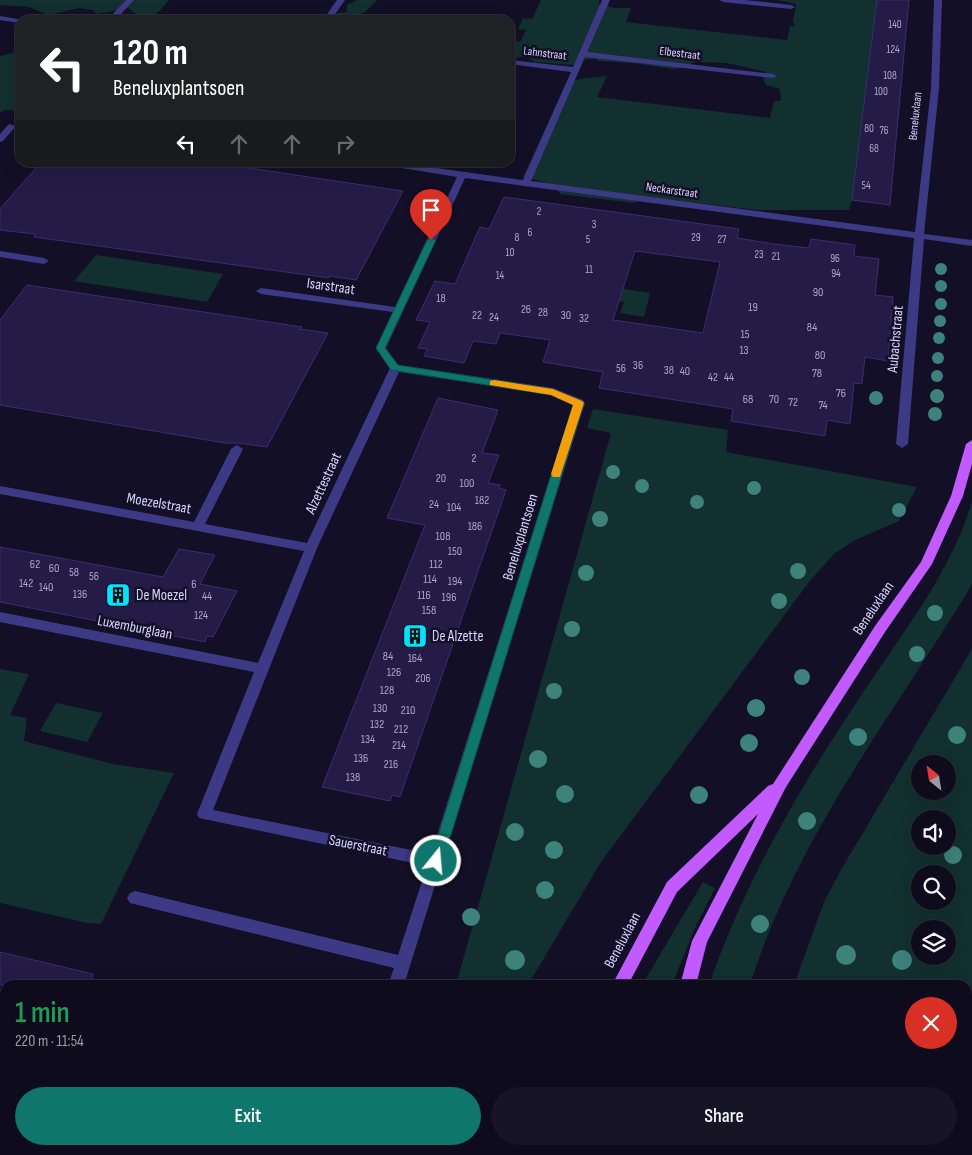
<!DOCTYPE html>
<html lang="en">
<head>
<meta charset="utf-8">
<style>
	:root { --surface:#0e0b1c; --page:#171425; --text:#f1f3f6; --muted:#9b9ba3; --line:#2e2b3b; --accent:#0f766e }
	body { margin:0; font-family:"Sofia Sans Condensed",sans-serif; background:var(--page); color:var(--text); height:100vh; display:flex; flex-direction:column; font-size:19px; white-space:nowrap }
	* { box-sizing:border-box; margin:0 }
	p { font-size:16px; color:var(--muted) }
	.icon { flex:none; width:28px; height:28px; fill:none; stroke:currentColor; stroke-width:2; stroke-linecap:round; stroke-linejoin:round }
	.map { position:relative; flex:1; overflow:hidden }
	.side { position:absolute; left:0px; top:980px; width:972px; height:175px; display:flex; flex-direction:column; background:var(--surface); border-radius:15px 15px 0 0; box-shadow:0 5px 20px #0002,0 0 0 1px var(--line) }
	.side>* { flex:none }
	.guide { position:absolute; left:15px; top:15px; width:500px; height:152px; border-radius:15px; box-shadow:0 5px 20px #0002,0 0 0 1px var(--line); background:#202124; color:#fff; overflow:hidden }
	.needle { width:32px; rotate:330deg }
	.tools { position:absolute; left:911px; top:755px; display:grid; gap:10px }
	.tools a { display:grid; place-items:center; width:45px; height:45px; border-radius:50%; background:var(--surface); box-shadow:0 5px 20px #0002,0 0 0 1px var(--line); font-size:25px }
	.pin { position:absolute; display:grid; place-items:center; width:42px; height:42px; color:#fff; margin:-51px -21px; border-radius:50% 50% 50% 0; rotate:-45deg; box-shadow:0 0 5px #0007 }
	.pin .icon { rotate:45deg }
	.me { position:absolute; width:55px; margin:-28px; rotate:17deg; stroke-linejoin:round; filter:drop-shadow(0 0 4px #0008) }
	.turn { display:flex; align-items:center; gap:18px; height:105px; padding:0 15px; font-size:22px }
	.turn .icon { width:65px; height:65px; stroke-width:2.5 }
	.turn b { display:block; font-size:35px; line-height:42px }
	.lanes { display:flex; align-items:center; height:48px; padding:0 15px; background:#0003; justify-content:center; gap:25px; direction:ltr }
	.lanes .off { opacity:.35 }
	.round { display:grid; place-items:center; flex:none; width:52px; height:52px; border-radius:26px; background:var(--page) }
	.summary { display:flex; align-items:center; justify-content:space-between; height:85px; padding:0 15px }
	h1 { font-size:30px; font-weight:600; line-height:38px; color:#1e9e55 }
	.cta { display:flex; gap:10px; margin-top:auto; padding:10px 15px }
	.cta a { flex:1; height:58px; border-radius:30px; background:var(--accent); color:#fff; font-size:20px; font-weight:600; line-height:58px; text-align:center }
	.cta a+a { background:var(--page); color:var(--text) }
	.map>svg:first-child { display:block }
</style>
</head>
<body>
<div class="map">
<svg width="972" height="1155" viewBox="0 0 972 1155">
	<rect width="100%" height="100%" fill="#130f26"/>
	<path fill="#12302f" fill-rule="evenodd" d="M0 0H169C158 15 145 25 129 8L97 14 93 10 79 8 48 15 29 7 0 5Z
		M357 0H377L365 12 352 17 354 20H313L322 15 347 12V5Z
		M541 0H599V4L615 8H631L626 22 787 40 790 26H795L793 21 796 4 777 0H877L852 200 849 210H758L648 197 634 203 560 194 555 185 523 177 566 84 579 79 607 76 597 97 770 118 774 101H781L780 89 766 85 763 79 766 72 727 63 695 62 682 68 673 69 633 63 598 61 596 59 578 60 573 65 534 62 526 56 510 59V41L520 42 526 30 518 29 523 18 532 19Z
		M20 51V111L5 110 0 113V56Z
		M96 255 223 274 207 302 74 281Z
		M617 288 650 293 644 317 620 313 624 302 613 300Z
		M593 409 728 430 726 452 917 487 899 521 855 540 834 554 809 582 601 862 528 985H456L611 433 587 428Z
		M972 500V583L970 588C892 716 795 840 750 985H709C745 882 796 794 856 703 895 643 954 570 972 500Z
		M972 649V1155H750L752 1150H968V985H794L824 902 842 868ZM920 764H948V791H920ZM920 819H948V846H920ZM920 874H948V901H920ZM920 929H948V956H920Z
		M0 669 29 674 10 715 27 718 24 741 113 764 174 773 101 924 87 923 0 903Z
		M56 703 103 713 87 742 40 731Z
		M703 882 715 888 695 928 672 985H642Z
		M570 1150H624L622 1155H569Z"/>
	<path fill="#241b47" stroke="#3b2d73" fill-rule="evenodd" d="M877 0H909L890 205 852 200Z
		M41 162H208L403 191 356 280 329 276V278L34 237 35 234 0 230V209Z
		M504 197 739 229 737 238 774 244 809 248 811 239 855 245 854 256 879 259 875 295 893 297 888 361 865 357 862 384 854 383 850 424 827 420 825 436 731 421 733 409 599 388 603 372 543 362 550 340 500 333 496 344 473 341 464 363 424 356 428 349 418 348 430 322 416 320 435 281 455 284 480 227 489 229ZM635 251 720 262 703 333 613 320Z
		M27 285 302 327 300 329 328 333 267 447 237 443H225L0 405V320Z
		M438 398 498 410 482 453 499 455 488 483 500 485 499 488 506 490 400 797 392 795 390 801 322 787 425 525 387 518Z
		M0 547 163 577 179 549 215 555 200 584 237 591 213 637 207 636 205 642 0 602Z
		M0 952 93 974 92 985H0Z"/>
	<g fill="none" stroke-linecap="round" stroke-linejoin="round">
		<path fill="#3d3a85" fill-rule="evenodd" d="M126 0H134L121 14 152 18 156 20H107Z
			M337 0H345L331 20H323Z
			M602 0H610L587 52 773 74 777 76 773 78 585 57 531 181 915 232 931 88 934 0H942L939 88 924 234 972 240V246L924 239 908 444 902 448 896 444 914 238 465 178 386 348 398 365 553 388 583 400 585 403 404 985H388L394 968 130 903 127 898 130 893 135 891 398 955 427 866 199 818 197 814 254 672 0 622V612L258 663 304 551 0 494V486L194 522 231 449 237 445 243 449 205 524 307 543 390 368 376 348 393 312 261 294 256 291 261 288 395 307 457 177 365 162H393L523 180 571 72 510 64V60L573 67ZM399 372 551 395 573 405 431 854 213 810 317 548Z
			M719 0H745L791 5 795 7 791 9 723 2Z
			M0 16 23 20H20V23L0 20Z
			M9 124 16 126 3 141 0 142V134Z
			M0 251 44 258 49 261 44 264 0 257Z
			M0 1071 5 1072V1088L0 1087Z
			M257 1150H309L307 1155H259Z"/>
		<path fill="#c25bff" fill-rule="evenodd" d="M972 440V464L963 496 932 564 885 632 786 787 707 942 696 985H680L692 941 758 814 677 892 628 985H612L667 882 768 786 773 784 875 626 921 562 951 496 966 444Z
			M538 1150H556L554 1155H536Z
			M634 1150H652L651 1155H633Z"/>
	</g>
	<g fill="#3d827b">
		<circle cx="941" cy="269" r="6"/>
		<circle cx="941" cy="286" r="6"/>
		<circle cx="941" cy="304" r="6"/>
		<circle cx="940" cy="321" r="6"/>
		<circle cx="939" cy="338" r="6"/>
		<circle cx="938" cy="358" r="6"/>
		<circle cx="937" cy="376" r="6"/>
		<circle cx="937" cy="396" r="7"/>
		<circle cx="876" cy="398" r="7"/>
		<circle cx="935" cy="414" r="7"/>
		<circle cx="613" cy="472" r="7"/>
		<circle cx="642" cy="486" r="7"/>
		<circle cx="754" cy="488" r="7"/>
		<circle cx="697" cy="502" r="7"/>
		<circle cx="899" cy="510" r="7"/>
		<circle cx="600" cy="519" r="8"/>
		<circle cx="798" cy="571" r="8"/>
		<circle cx="586" cy="573" r="8"/>
		<circle cx="779" cy="601" r="8"/>
		<circle cx="935" cy="613" r="8"/>
		<circle cx="572" cy="629" r="8"/>
		<circle cx="917" cy="654" r="8"/>
		<circle cx="802" cy="677" r="8"/>
		<circle cx="554" cy="691" r="8"/>
		<circle cx="756" cy="708" r="9"/>
		<circle cx="957" cy="735" r="9"/>
		<circle cx="858" cy="737" r="9"/>
		<circle cx="749" cy="743" r="9"/>
		<circle cx="538" cy="759" r="9"/>
		<circle cx="565" cy="794" r="9"/>
		<circle cx="699" cy="795" r="9"/>
		<circle cx="807" cy="821" r="9"/>
		<circle cx="515" cy="832" r="9"/>
		<circle cx="554" cy="850" r="9"/>
		<circle cx="953" cy="855" r="9"/>
		<circle cx="545" cy="890" r="9"/>
		<circle cx="471" cy="917" r="9"/>
		<circle cx="760" cy="924" r="9"/>
		<circle cx="846" cy="955" r="10"/>
		<circle cx="515" cy="960" r="10"/>
		<circle cx="902" cy="960" r="10"/>
	</g>
	<path fill="#0f766e" stroke="#0a4d48" d="M431 237 436 240 385 348 398 365 553 389 584 403 443 861 441 865H432L430 861 573 405 551 395 391 370 376 348 427 240Z"/>
	<path fill="#f59e0b" d="M494 380 553 389 582 401 584 403 560 477H553L551 474 573 405 551 395 490 385V381Z"/>
	<defs>
		<symbol id="building-square" viewBox="-11 -11 22 22"><rect x="-9" y="-9" width="18" height="18" rx="4" fill="#00e5ff" stroke="#130f26"/><path d="M-4-6H4V6H1V3H-1V6H-4ZM-2.5-4.3h1.7v1.8h-1.7ZM.8-4.3h1.7v1.8H.8ZM-2.5-1h1.7V.8h-1.7ZM.8-1h1.7V.8H.8Z" fill="#111"/></symbol>
	</defs>
	<g fill-rule="evenodd">
		<use href="#building-square" x="104" y="581" width="28" height="28"/>
		<use href="#building-square" x="401" y="622" width="28" height="28"/>
	</g>
	<g text-anchor="middle" stroke-width="5" stroke-linejoin="round" paint-order="stroke">
		<g font-size="11" fill="#aca6d1">
			<text x="895" y="28">140</text>
			<text x="893" y="53">124</text>
			<text x="890" y="79">108</text>
			<text x="881" y="95">100</text>
			<text x="869" y="132">80</text>
			<text x="884" y="134">76</text>
			<text x="874" y="152">68</text>
			<text x="866" y="189">54</text>
			<text x="539" y="215">2</text>
			<text x="594" y="228">3</text>
			<text x="530" y="236">6</text>
			<text x="517" y="241">8</text>
			<text x="696" y="241">29</text>
			<text x="588" y="243">5</text>
			<text x="722" y="243">27</text>
			<text x="510" y="256">10</text>
			<text x="759" y="258">23</text>
			<text x="776" y="260">21</text>
			<text x="835" y="262">96</text>
			<text x="589" y="273">11</text>
			<text x="836" y="277">94</text>
			<text x="500" y="279">14</text>
		</g>
		<g font-size="12" fill="#d9d4ff" stroke="#130f26">
			<text transform="translate(545 53) rotate(7)" y="4">Lahnstraat</text>
			<text transform="translate(680 53) rotate(7)" y="4">Elbestraat</text>
			<text transform="translate(915 116) rotate(-84)" y="4">Beneluxlaan</text>
			<text transform="translate(672 190) rotate(8)" y="4">Neckarstraat</text>
		</g>
		<g font-size="12" fill="#aca6d1">
			<text x="818" y="296">90</text>
			<text x="441" y="302">18</text>
			<text x="753" y="311">19</text>
			<text x="526" y="313">26</text>
			<text x="543" y="316">28</text>
			<text x="477" y="319">22</text>
			<text x="566" y="319">30</text>
			<text x="494" y="321">24</text>
			<text x="584" y="322">32</text>
			<text x="812" y="331">84</text>
			<text x="745" y="338">15</text>
			<text x="744" y="354">13</text>
			<text x="820" y="359">80</text>
			<text x="638" y="369">36</text>
			<text x="621" y="372">56</text>
			<text x="669" y="374">38</text>
			<text x="685" y="375">40</text>
			<text x="817" y="377">78</text>
			<text x="713" y="381">42</text>
			<text x="729" y="381">44</text>
			<text x="841" y="397">76</text>
			<text x="748" y="403">68</text>
			<text x="774" y="403">70</text>
			<text x="793" y="406">72</text>
			<text x="823" y="409">74</text>
			<text x="474" y="462">2</text>
			<text x="441" y="482">20</text>
			<text x="467" y="487">100</text>
			<text x="482" y="504">182</text>
			<text x="434" y="508">24</text>
			<text x="454" y="511">104</text>
			<text x="475" y="530">186</text>
			<text x="443" y="540">108</text>
			<text x="455" y="555">150</text>
			<text x="35" y="568">62</text>
			<text x="436" y="568">112</text>
			<text x="54" y="572">60</text>
			<text x="74" y="576">58</text>
			<text x="94" y="580">56</text>
			<text x="430" y="583">114</text>
			<text x="455" y="585">194</text>
			<text x="26" y="587">142</text>
			<text x="194" y="588">6</text>
			<text x="46" y="591">140</text>
			<text x="80" y="598">136</text>
			<text x="424" y="599">116</text>
			<text x="207" y="600">44</text>
			<text x="449" y="601">196</text>
			<text x="429" y="614">158</text>
			<text x="201" y="619">124</text>
			<text x="388" y="660">84</text>
			<text x="415" y="662">164</text>
			<text x="394" y="676">126</text>
			<text x="423" y="682">206</text>
			<text x="387" y="694">128</text>
			<text x="380" y="712">130</text>
			<text x="408" y="714">210</text>
			<text x="377" y="728">132</text>
			<text x="401" y="733">212</text>
			<text x="368" y="743">134</text>
			<text x="399" y="749">214</text>
			<text x="361" y="762">136</text>
			<text x="391" y="768">216</text>
			<text x="353" y="781">138</text>
		</g>
		<g font-size="15" fill="#d9d4ff" stroke="#130f26">
			<text transform="translate(331 286) rotate(8)" y="5">Isarstraat</text>
			<text transform="translate(895 339) rotate(-85)" y="5">Aubachstraat</text>
			<text transform="translate(323 483) rotate(-65)" y="5">Alzettestraat</text>
			<text transform="translate(159 503) rotate(10)" y="5">Moezelstraat</text>
			<text transform="translate(520 537) rotate(-73)" y="5">Beneluxplantsoen</text>
			<text transform="translate(873 608) rotate(-56)" y="5">Beneluxlaan</text>
			<text transform="translate(135 627) rotate(11)" y="5">Luxemburglaan</text>
			<text transform="translate(358 845) rotate(11)" y="5">Sauerstraat</text>
			<text transform="translate(622 940) rotate(-62)" y="5">Beneluxlaan</text>
		</g>
		<g font-size="15" fill="#d9d4ff" stroke="#130f26" text-anchor="start">
			<text x="136" y="600">De Moezel</text>
			<text x="432" y="641">De Alzette</text>
		</g>
	</g>
</svg>
<div class="tools">
<a><svg class="needle" viewBox="-14 -14 28 28"><path d="M0-13l5 13h-10z" fill="#e53935"/><path d="M0 13l5-13h-10z" fill="#9b9ba3"/></svg></a>
<a><svg class="icon" aria-label="sound" viewBox="0 0 24 24"><path d="M4 9h4l5-4v14l-5-4H4zM17 9q2 3 0 6"/></svg></a>
<a><svg class="icon" aria-label="search" viewBox="0 0 24 24"><circle cx="10" cy="10" r="6"/><path d="M15 15l6 6"/></svg></a>
<a><svg class="icon" aria-label="layers" viewBox="0 0 24 24"><path d="M12 4l9 5-9 5-9-5zM3 14l9 5 9-5"/></svg></a>
</div>
<div class="pin" style="left:431px;top:240px;background:#d93025"><svg class="icon" aria-label="arrive" viewBox="0 0 24 24"><path d="M6 21V4h12l-3 4 3 4H6"/></svg></div>
<svg class="me" style="left:436px;top:861px" viewBox="-20 -20 40 40"><circle r="17" fill="#0f766e" stroke="#fff" stroke-width="3"/><path d="M0-11L8 9 0 5-8 9z" fill="#fff"/></svg>
<div class="guide">
<div class="turn"><svg class="icon" aria-label="left" viewBox="0 0 24 24"><path d="M17 20v-9H6M10 6l-5 5 5 5"/></svg><div><b>120 m</b>Beneluxplantsoen</div></div>
<div class="lanes"><svg class="icon" aria-label="left" viewBox="0 0 24 24"><path d="M17 20v-9H6M10 6l-5 5 5 5"/></svg><svg class="icon off" aria-label="ahead" viewBox="0 0 24 24"><path d="M12 20V5M6 11l6-6 6 6"/></svg><svg class="icon off" aria-label="ahead" viewBox="0 0 24 24"><path d="M12 20V5M6 11l6-6 6 6"/></svg><svg class="icon off" aria-label="right" viewBox="0 0 24 24"><path d="M7 20v-9h11M14 6l5 5-5 5"/></svg></div>
</div>
<section class="side">
<div class="summary"><div><h1>1 min</h1><p>220 m · 11:54</p></div><a class="round" style="background:#d93025;color:#fff"><svg class="icon" aria-label="close" viewBox="0 0 24 24"><path d="M6 6l12 12M18 6L6 18"/></svg></a></div>
<div class="cta"><a>Exit</a><a>Share</a></div>
</section>
</div>
</body>
</html>
